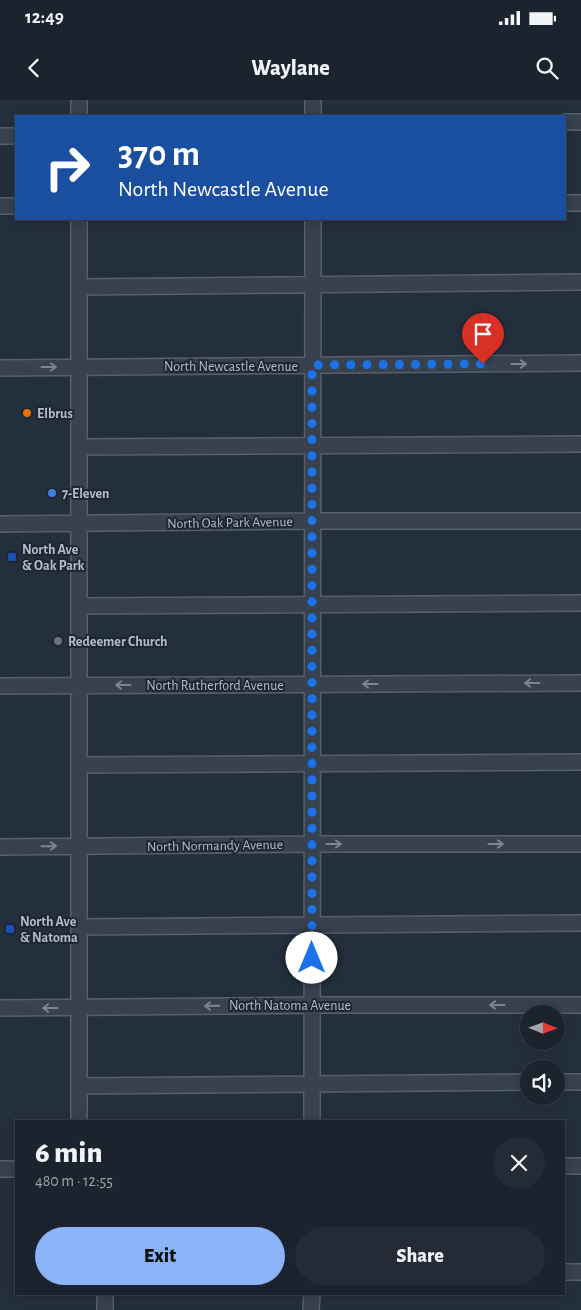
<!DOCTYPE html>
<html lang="en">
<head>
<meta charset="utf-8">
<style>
	:root { --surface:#1b232e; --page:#242b36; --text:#f1f3f6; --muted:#a0a4aa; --line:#39404a; --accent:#8ab4f8 }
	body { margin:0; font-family:"Alegreya Sans",sans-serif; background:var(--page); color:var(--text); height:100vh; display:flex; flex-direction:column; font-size:19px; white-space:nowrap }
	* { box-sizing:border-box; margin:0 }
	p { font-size:16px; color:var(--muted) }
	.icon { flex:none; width:28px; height:28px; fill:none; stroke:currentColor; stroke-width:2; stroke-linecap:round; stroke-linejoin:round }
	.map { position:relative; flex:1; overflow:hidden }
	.details { position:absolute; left:15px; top:1020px; width:550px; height:175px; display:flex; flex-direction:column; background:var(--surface); border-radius:0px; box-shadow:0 2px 12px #0003,0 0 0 1px var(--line) }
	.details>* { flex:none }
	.guide { position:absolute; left:15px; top:15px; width:551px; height:105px; border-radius:0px; box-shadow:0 2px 12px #0003,0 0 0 1px var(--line); background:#1a4fa0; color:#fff; overflow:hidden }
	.needle { width:32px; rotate:91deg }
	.tools { position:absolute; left:520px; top:905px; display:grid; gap:10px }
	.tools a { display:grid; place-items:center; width:45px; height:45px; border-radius:50%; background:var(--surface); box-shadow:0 2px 12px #0003,0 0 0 1px var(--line); font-size:25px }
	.pin { position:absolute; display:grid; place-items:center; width:42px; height:42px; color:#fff; margin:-51px -21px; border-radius:50% 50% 50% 0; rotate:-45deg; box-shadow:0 0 5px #0007 }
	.pin .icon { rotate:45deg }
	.me { position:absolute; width:55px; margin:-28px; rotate:0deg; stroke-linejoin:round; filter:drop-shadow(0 0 4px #0008) }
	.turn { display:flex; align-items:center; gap:18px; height:105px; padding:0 20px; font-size:22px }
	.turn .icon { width:65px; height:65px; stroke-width:2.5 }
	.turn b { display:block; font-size:35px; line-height:42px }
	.round { display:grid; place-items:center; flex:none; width:52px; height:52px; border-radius:26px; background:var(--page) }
	.headline { display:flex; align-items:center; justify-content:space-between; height:85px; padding:0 20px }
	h1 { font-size:30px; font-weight:800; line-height:38px }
	.primary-button { display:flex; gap:10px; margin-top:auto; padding:10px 20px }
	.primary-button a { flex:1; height:58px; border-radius:30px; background:var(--accent); color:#111; font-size:20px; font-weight:800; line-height:58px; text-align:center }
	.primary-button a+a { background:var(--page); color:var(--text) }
	.status { display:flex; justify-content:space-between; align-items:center; height:35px; padding:0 25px; background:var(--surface); direction:ltr }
	.status svg { height:14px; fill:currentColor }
	header { display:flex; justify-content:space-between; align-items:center; height:65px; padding:0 20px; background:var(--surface); font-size:22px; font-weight:800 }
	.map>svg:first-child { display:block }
</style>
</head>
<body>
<div class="status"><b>12:49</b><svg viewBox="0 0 49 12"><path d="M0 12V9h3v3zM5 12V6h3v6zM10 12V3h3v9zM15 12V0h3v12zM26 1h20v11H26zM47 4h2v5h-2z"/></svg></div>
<header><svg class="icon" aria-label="back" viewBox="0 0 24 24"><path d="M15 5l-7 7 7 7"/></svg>Waylane<svg class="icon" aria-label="search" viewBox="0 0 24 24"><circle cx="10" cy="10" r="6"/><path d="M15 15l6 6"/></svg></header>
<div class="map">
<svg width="581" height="1210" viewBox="0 0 581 1210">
	<rect width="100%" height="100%" fill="#242f3e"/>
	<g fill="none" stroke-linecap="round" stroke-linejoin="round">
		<defs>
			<path id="minor" d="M79 16V0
				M313 16V0
				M565 22H581
				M0 36H16
				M565 103H581
				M0 106H16
				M79 119V1021
				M79 187 581 182
				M0 268 581 263
				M79 347 581 344
				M0 424 313 421H581
				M79 506 581 503
				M0 586 581 583
				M79 665 581 662
				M0 747 312 744H581
				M79 827 581 823
				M0 908 326 905H581
				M556 982H581
				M79 986 529 982
				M312 1021 313 119
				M564 1066H581
				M0 1069H16
				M564 1172H581
				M105 1210V1194
				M311 1210 312 1194"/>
		</defs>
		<use href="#minor" stroke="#565f6c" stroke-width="18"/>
		<use href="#minor" stroke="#38414e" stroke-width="15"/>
	</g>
	<defs><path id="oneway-shaft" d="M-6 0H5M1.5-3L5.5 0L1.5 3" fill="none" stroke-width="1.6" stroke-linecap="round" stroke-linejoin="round" transform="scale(1.25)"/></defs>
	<g stroke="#7c8592">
		<use href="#oneway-shaft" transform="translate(519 264)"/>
		<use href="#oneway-shaft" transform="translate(49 267)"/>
		<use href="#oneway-shaft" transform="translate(532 583) rotate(180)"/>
		<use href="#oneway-shaft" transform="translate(370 584) rotate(180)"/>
		<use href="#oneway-shaft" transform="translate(123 585) rotate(180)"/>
		<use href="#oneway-shaft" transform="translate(334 744)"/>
		<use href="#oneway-shaft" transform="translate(496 744)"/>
		<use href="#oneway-shaft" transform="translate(49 746) rotate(-1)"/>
		<use href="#oneway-shaft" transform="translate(497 905) rotate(180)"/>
		<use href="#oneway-shaft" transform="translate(212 906) rotate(179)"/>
		<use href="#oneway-shaft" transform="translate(50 908) rotate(180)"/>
	</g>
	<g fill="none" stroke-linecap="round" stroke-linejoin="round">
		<path stroke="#1a73e8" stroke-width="9" stroke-dasharray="0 16.2" d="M312 858V265L483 264"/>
	</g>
	<circle fill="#e8710a" stroke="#1d2633" stroke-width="2" cx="27" cy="313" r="5"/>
	<circle fill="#3f7fe0" stroke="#1d2633" stroke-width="2" cx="52" cy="393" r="5"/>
	<g fill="#1a4fb4" stroke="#1d2633" stroke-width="2">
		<rect x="7" y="452" width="10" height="10" rx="2.5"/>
		<rect x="5" y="824" width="10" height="10" rx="2.5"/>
	</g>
	<circle fill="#6b7280" stroke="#1d2633" stroke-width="2" cx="58" cy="541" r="5"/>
	<g text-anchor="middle" stroke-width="4" stroke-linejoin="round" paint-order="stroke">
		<g font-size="14" fill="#b4bcc9" stroke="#1d2633">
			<text x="231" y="271">North Newcastle Avenue</text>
			<text transform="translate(230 422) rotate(-1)" y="5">North Oak Park Avenue</text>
			<text x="215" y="590">North Rutherford Avenue</text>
			<text transform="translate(215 745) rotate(-1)" y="5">North Normandy Avenue</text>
			<text x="290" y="910">North Natoma Avenue</text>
		</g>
		<g font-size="14" font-weight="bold" fill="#b4bcc9" stroke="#1d2633" text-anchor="start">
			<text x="37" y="318">Elbrus</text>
			<text x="62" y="398">7-Eleven</text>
			<text x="22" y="454">North Ave<tspan x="22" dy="16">&amp; Oak Park</tspan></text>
			<text x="68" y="546">Redeemer Church</text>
			<text x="20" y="826">North Ave<tspan x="20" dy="16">&amp; Natoma</tspan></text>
		</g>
	</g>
</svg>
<div class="tools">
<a><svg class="needle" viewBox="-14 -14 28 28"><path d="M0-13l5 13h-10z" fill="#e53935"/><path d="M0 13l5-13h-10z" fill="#a0a4aa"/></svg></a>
<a><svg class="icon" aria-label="sound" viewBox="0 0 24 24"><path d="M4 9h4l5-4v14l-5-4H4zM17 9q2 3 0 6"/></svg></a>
</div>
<div class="pin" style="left:483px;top:264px;background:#d93025"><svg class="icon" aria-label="arrive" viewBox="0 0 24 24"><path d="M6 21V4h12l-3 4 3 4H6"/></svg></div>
<svg class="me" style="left:312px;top:858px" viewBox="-20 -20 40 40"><circle r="19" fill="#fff"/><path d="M0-13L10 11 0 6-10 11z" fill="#1a73e8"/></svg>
<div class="guide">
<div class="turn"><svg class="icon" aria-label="right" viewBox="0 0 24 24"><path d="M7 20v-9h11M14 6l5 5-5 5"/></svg><div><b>370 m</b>North Newcastle Avenue</div></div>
</div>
<section class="details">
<div class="headline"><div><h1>6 min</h1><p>480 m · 12:55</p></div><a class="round"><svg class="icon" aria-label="close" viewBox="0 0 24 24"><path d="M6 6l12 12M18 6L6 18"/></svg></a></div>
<div class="primary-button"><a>Exit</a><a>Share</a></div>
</section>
</div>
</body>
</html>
